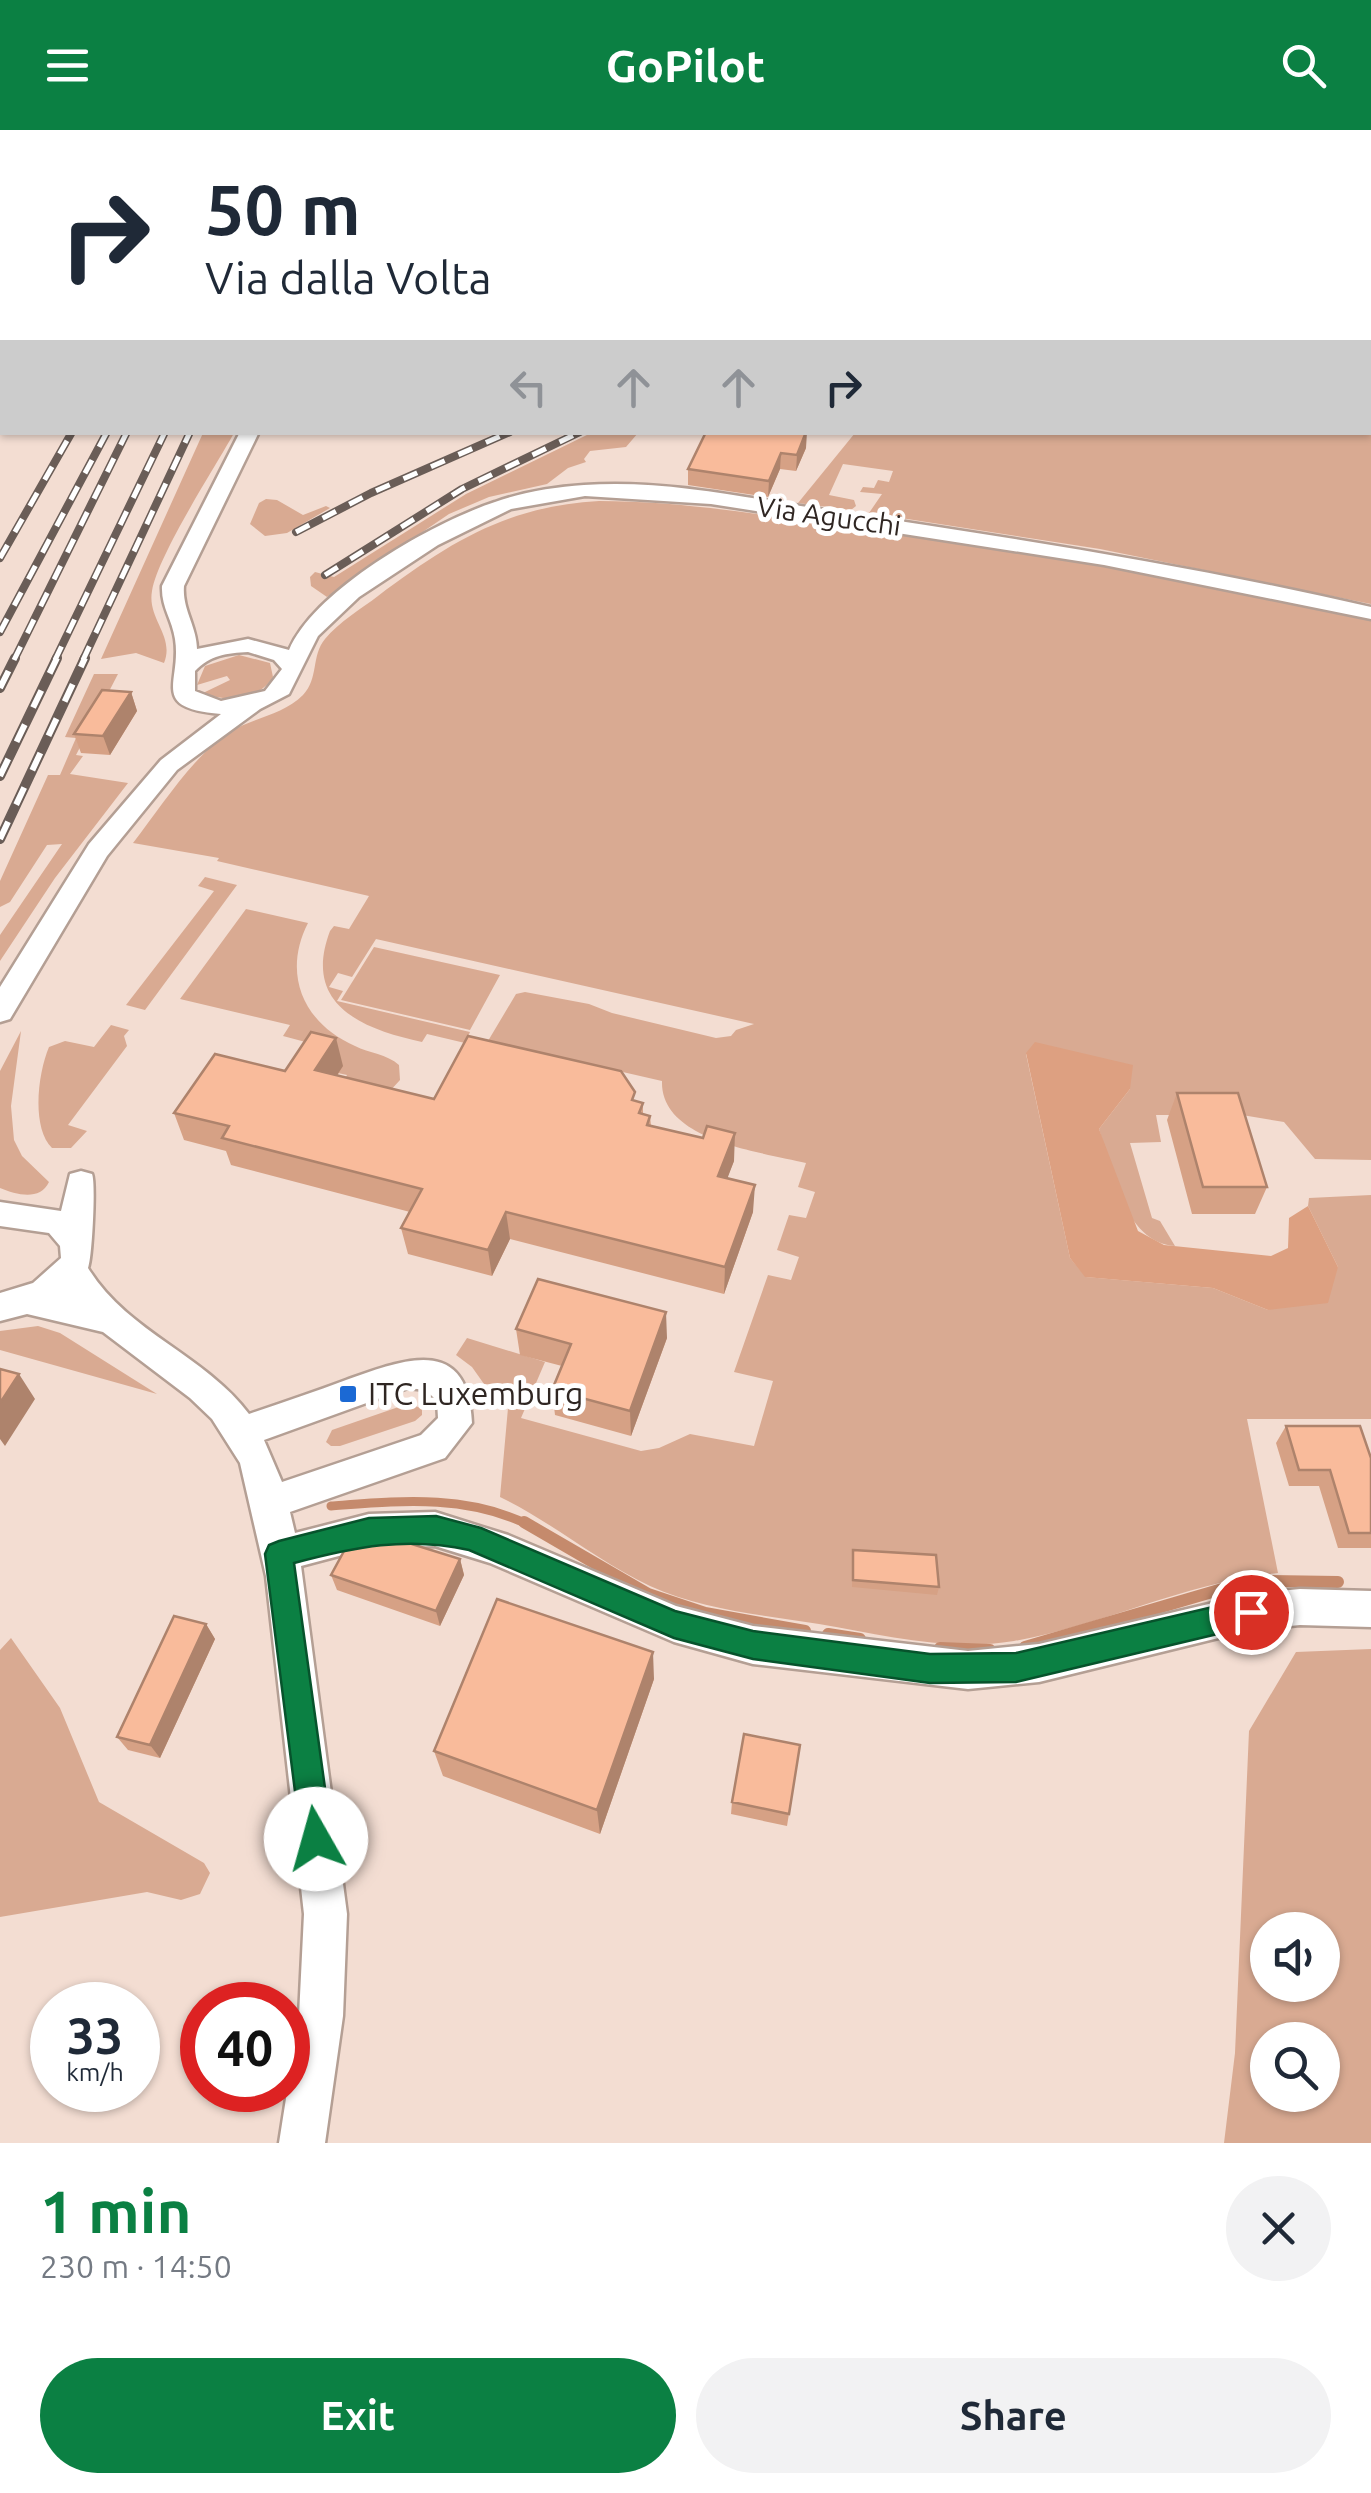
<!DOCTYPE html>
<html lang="en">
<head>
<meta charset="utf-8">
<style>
	:root { --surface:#fff; --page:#f2f2f3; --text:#1f2937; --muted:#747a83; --accent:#0b8043 }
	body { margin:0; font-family:Ubuntu,sans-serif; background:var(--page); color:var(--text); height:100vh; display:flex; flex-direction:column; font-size:38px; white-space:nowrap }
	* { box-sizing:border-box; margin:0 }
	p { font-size:32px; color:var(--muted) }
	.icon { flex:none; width:55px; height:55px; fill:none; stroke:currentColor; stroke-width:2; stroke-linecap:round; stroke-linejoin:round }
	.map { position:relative; height:2013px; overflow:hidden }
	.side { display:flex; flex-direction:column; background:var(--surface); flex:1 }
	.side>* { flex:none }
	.hud { position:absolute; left:0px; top:0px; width:1372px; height:305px; box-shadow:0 2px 8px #0004; background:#fff; color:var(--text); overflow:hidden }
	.fabs { position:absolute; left:1250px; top:1782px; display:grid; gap:20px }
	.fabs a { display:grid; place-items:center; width:90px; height:90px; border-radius:50%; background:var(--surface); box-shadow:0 2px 8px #0004; font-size:50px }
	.speed { position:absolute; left:30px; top:1852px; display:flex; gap:20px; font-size:50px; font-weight:700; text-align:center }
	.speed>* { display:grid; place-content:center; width:130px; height:130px; border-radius:50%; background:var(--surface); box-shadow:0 2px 8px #0004; line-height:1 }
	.speed small { font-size:25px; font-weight:400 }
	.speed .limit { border:15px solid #d22; background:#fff; color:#111 }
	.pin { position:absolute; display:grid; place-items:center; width:85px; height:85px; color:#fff; margin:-42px; border:5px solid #fff; border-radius:50%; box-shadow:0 2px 10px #0007 }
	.me { position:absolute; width:110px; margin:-55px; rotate:353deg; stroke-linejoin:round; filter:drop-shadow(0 0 8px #0008) }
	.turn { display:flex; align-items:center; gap:35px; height:210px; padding:0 40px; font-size:45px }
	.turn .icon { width:130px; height:130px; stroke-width:2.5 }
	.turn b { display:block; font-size:70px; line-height:85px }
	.lanes { display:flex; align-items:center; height:95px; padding:0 40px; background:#0003; justify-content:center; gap:50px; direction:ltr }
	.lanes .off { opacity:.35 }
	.round { display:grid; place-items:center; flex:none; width:105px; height:105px; border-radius:52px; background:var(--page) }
	.overview { display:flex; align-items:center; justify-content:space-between; height:170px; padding:0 40px }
	h1 { font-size:60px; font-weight:600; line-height:75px; color:var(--accent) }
	.primary-button { display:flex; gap:20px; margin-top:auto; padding:20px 40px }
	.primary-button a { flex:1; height:115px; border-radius:60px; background:var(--accent); color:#fff; font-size:40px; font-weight:600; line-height:115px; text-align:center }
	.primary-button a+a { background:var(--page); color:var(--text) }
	header { display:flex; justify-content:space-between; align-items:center; height:130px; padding:0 40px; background:var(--accent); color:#fff; font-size:45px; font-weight:600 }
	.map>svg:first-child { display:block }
</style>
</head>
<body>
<header><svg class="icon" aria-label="menu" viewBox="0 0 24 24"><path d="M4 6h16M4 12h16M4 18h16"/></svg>GoPilot<svg class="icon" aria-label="search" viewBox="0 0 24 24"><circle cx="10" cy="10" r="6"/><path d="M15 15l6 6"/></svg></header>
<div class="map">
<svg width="1371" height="2013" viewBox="0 0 1371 2013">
	<rect width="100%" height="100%" fill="#f3ddd2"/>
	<path fill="#d9aa92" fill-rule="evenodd" d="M406 0H1285L401 2Z
		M1371 129V474L1100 419 869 383 882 364 860 362 863 357 874 358 878 350 889 352 893 341 843 334 829 365 854 370 856 376 851 380 798 373 855 303 1370 302Z
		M203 303H234C214 339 158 425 152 461 147 489 175 506 164 533L136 523 101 529Z
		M591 303H638L626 317 590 321 584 329 586 332 568 338 547 354 489 367 449 384 327 467 311 456 310 447 315 442 334 447 466 364Z
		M266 369 277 370 303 385 326 376 330 378 287 403 265 406 250 394 259 373Z
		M599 371C690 371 779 388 870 400 1039 423 1205 451 1371 489V1030L1315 1029 1284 992 1242 985H1156L1161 1012 1130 1013 1152 1088 1160 1091 1175 1116C1124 1112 1112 1040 1099 999L1130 959 1026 924 1070 1128 1086 1147 1213 1158 1268 1180 1338 1137 1308 1076 1309 1068 1371 1065V1289H1247L1278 1443C1186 1452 1104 1495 1014 1511 949 1522 883 1505 819 1494 762 1485 703 1480 650 1456 597 1431 552 1392 500 1367L508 1278H491L490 1254H484L472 1237 456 1225 467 1208 545 1232 521 1288 641 1321 659 1318 690 1304 754 1316 773 1251 734 1242 768 1145 791 1150 799 1127 777 1120 789 1085 806 1088 815 1062 798 1057 806 1033C762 1022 660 1011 662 951L500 914 485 916 516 864 525 862 589 874 612 883 716 908 731 906 736 900 754 894 376 809 352 847 338 843 329 857 343 861 337 871 470 902 465 913 427 904 422 912C362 899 302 875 330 801L334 796 349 799 369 766 217 731 219 728 133 713C160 678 188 634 222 607 247 588 281 587 303 565 319 548 311 526 325 509 339 492 361 479 378 466 450 412 508 376 599 371Z
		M239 525 270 533 273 547C259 570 227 573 203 563L230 550 227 546 197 555 205 536Z
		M94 544H118L76 625 83 626 70 644 128 653 55 748 0 831V805L62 714 47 715 10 772 0 777V751L48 645H60L76 608 65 607Z
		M205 747 237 755 145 880 126 875 214 761 198 756Z
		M246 779 308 793C282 844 303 893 355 916 369 923 387 924 399 935L400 950 389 962 339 960 347 945 338 943 313 914 283 906 290 895 180 869Z
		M374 817 500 845 470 900 341 870Z
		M111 895 129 900 124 906 127 916 68 995 87 1001 71 1018H52C31 997 38 943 49 917L65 911 94 917Z
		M21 901 11 976 14 1010 22 1026 49 1052C40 1071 17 1065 0 1058V941Z
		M38 1196 60 1203 157 1264 0 1220V1201Z
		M410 1273 422 1279V1285L415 1291 340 1316H331L326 1312 332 1300Z
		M11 1508 60 1578 99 1672 204 1733 210 1743 200 1764 181 1770 147 1762 0 1787V1520Z
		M1371 1519V2013H1224L1235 1923 1249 1601 1296 1522ZM1268 1800H1322V1855H1268ZM1268 1910H1322V1965H1268Z"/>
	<path fill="#dda081" d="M1035 912 1133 935 1130 959 1099 999 1138 1101 1164 1115 1271 1126 1288 1118 1289 1088 1308 1076 1338 1137 1328 1173 1268 1180 1213 1158 1085 1147 1070 1128 1026 923Z"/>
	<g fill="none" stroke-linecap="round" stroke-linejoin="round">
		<path stroke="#c58a6c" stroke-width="9" d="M331 1376C400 1371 465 1364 529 1395"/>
		<path stroke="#c58a6c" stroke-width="12" d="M524 1392 648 1464 705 1483 805 1501
			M828 1504 860 1509
			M1025 1517 1229 1457 1270 1451 1338 1452
			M940 1518 990 1520"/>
		<defs>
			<path id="minor" d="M175 0H189L190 2H177Z
				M2 155V166L0 167V156Z
				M240 302H259L184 456C182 479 197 497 197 519L248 509 289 520C315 459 434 392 495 372 523 362 554 357 584 355 667 349 751 369 833 381 1013 408 1193 436 1371 477V489L1104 435 711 374 585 366 511 379 438 415 359 467 318 506 289 564 260 579 177 640 107 726 10 889 0 892V857L89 714 161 630 221 584C148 578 182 553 175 509 172 489 161 477 162 456ZM248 522 274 530 282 539 265 561 221 571 195 561V541C210 525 227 523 248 522Z
				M81 1041 92 1044C96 1053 92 1129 88 1138 127 1202 205 1225 249 1284 281 1273 314 1262 346 1250 403 1230 468 1203 472 1293L445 1328 290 1382 295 1403 369 1384 435 1382 508 1405 676 1476 753 1496 968 1521 1039 1514 1251 1464 1300 1459 1371 1461V1497L1300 1495 1251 1500 1039 1552 968 1559 753 1534 674 1512 490 1433 435 1416 369 1418 301 1436 347 1784 343 1886 325 2013H279L299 1886 304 1784 266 1446 240 1333 212 1289 190 1268 103 1202 27 1184 0 1191V1163L33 1153 61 1128 60 1116 49 1103 0 1096V1072L61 1081 70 1044ZM408 1258 426 1260 437 1271 438 1288 421 1305 282 1352 264 1310Z"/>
		</defs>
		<use href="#minor" stroke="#b49f94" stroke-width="5"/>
		<use href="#minor" fill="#fff" fill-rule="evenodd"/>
		<defs>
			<path id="rail-far1" d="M296 402 371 363 510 302
				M0 428 72 302
				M325 445 462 359 580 302
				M0 502 107 302
				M14 530 127 302
				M55 530 165 302
				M83 530 190 302"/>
			<path id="rail" d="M0 558 15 528
				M0 646 57 528
				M0 709 85 528"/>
		</defs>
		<use href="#rail-far1" stroke="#6a5d57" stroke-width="8"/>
		<use href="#rail" stroke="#6a5d57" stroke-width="10"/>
		<use href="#rail-far1" stroke="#fff" stroke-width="5" stroke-dasharray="15" stroke-linecap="butt"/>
		<use href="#rail" stroke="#fff" stroke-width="6" stroke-dasharray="19" stroke-linecap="butt"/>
	</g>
	<path fill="#d6a185" d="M806 318 796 341 780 339 768 367 688 355V339Z
		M131 562 137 581 110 625 81 623 74 604Z
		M343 936 337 946 434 969 636 971 643 973V984L650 986 651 996 734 1031 727 1048 753 1082 724 1164 510 1109 492 1146 408 1124 401 1098 410 1082 231 1035 226 1021 184 1010 174 983 285 941Z
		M1177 963 1267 1057 1255 1084H1192L1167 990Z
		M516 1199 667 1208 631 1306 555 1285 552 1260 562 1236 520 1225Z
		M1286 1296 1371 1328V1418H1338L1319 1356H1289L1276 1313Z
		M853 1420 939 1457 937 1465 852 1457Z
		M460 1429 464 1445 440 1496 337 1460 331 1445Z
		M206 1494 215 1509 160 1628 128 1620 117 1607Z
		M654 1549 600 1704 443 1646 434 1621Z
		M800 1615 787 1696 731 1684 732 1672Z"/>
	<path fill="#ae836c" d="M2 82V111L0 113V84Z
		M807 302 806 318 796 341 797 325Z
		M781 323 780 339 768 367 769 351Z
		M131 562 137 581 110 625 103 606Z
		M336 908 343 936 322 968 315 940Z
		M735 1003 734 1031 718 1073V1046Z
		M755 1055 753 1082 724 1164 725 1137Z
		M506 1082 510 1109 492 1146 488 1120Z
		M666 1182 667 1208 631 1306 630 1281Z
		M19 1244 35 1269 5 1316 0 1309V1273Z
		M460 1429 464 1445 440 1496 436 1481Z
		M206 1494 215 1509 160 1628 150 1615Z
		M653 1522 654 1549 600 1704 597 1680Z"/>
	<path fill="#f9bb9b" stroke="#ae836c" stroke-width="2.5" d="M425 0H465V2H426Z
		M570 0H676L677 2H570Z
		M706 302H806L797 325 781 323 769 351 688 339Z
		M102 560 131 562 103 606 74 604Z
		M311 902 336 908 315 940 434 969 468 906 621 941 635 962 632 970 643 973 639 983 650 986 647 995 703 1008 707 996 735 1003 718 1046 755 1055 725 1137 506 1082 488 1120 401 1098 422 1059 222 1008 229 996 174 983 215 924 285 941Z
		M1177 963H1238L1267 1057H1203Z
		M538 1149 666 1182 630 1281 552 1260 571 1214 516 1199Z
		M0 1239 19 1244 0 1273Z
		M1286 1296H1360L1371 1328V1403H1349L1330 1340H1299Z
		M364 1406H386L460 1429 436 1481 331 1445 350 1410Z
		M853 1420 936 1425 939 1457 853 1450Z
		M497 1469 653 1522 597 1680 434 1621Z
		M174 1486 206 1494 150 1615 117 1607Z
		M744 1604 800 1615 789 1684 732 1672Z"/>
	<path fill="#0b8043" stroke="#07532c" stroke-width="2.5" d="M436 1386 481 1398 675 1481 753 1501 930 1524 1016 1523 1251 1468 1261 1472 1265 1482 1261 1492 1251 1496 1016 1552 930 1553 753 1529 674 1508 469 1420C407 1406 354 1417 294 1433L332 1709 328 1720 316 1724 305 1720 301 1709 265 1424 269 1415 279 1411 369 1388Z"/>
	<rect fill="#1b69d4" stroke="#fff" stroke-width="4" x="338" y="1254" width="20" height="20" rx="5"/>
	<g text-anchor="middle" stroke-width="10" stroke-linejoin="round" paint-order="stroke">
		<g font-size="28" fill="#2f2622" stroke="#fff">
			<text transform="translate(829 386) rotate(8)" y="10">Via Agucchi</text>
		</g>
		<g font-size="32" fill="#2f2622" stroke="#fff" text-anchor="start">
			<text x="368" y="1275">ITC Luxemburg</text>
		</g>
	</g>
</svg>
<div class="fabs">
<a><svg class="icon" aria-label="sound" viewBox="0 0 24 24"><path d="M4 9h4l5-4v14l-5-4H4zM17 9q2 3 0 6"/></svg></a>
<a><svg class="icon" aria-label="search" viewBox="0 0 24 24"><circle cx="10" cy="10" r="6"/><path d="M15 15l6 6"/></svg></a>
</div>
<div class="speed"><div>33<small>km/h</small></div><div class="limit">40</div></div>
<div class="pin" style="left:1251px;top:1482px;background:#d93025"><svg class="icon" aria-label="arrive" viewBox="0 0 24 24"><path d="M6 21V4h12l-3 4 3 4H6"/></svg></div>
<svg class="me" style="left:316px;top:1709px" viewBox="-20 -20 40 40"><circle r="19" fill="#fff"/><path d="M0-13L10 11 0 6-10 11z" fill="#0b8043"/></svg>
<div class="hud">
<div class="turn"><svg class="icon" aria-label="right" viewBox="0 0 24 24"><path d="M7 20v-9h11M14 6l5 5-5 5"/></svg><div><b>50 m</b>Via dalla Volta</div></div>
<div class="lanes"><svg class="icon off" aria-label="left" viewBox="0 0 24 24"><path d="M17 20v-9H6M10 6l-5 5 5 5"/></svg><svg class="icon off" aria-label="ahead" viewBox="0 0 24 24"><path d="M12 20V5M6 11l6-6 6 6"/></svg><svg class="icon off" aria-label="ahead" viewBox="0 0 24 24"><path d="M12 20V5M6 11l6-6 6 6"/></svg><svg class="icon" aria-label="right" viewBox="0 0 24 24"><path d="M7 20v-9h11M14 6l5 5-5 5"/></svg></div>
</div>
</div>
<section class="side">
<div class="overview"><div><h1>1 min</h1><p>230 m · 14:50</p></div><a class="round"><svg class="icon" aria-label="close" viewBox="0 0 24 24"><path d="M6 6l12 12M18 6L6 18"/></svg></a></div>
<div class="primary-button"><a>Exit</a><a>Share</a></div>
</section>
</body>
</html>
